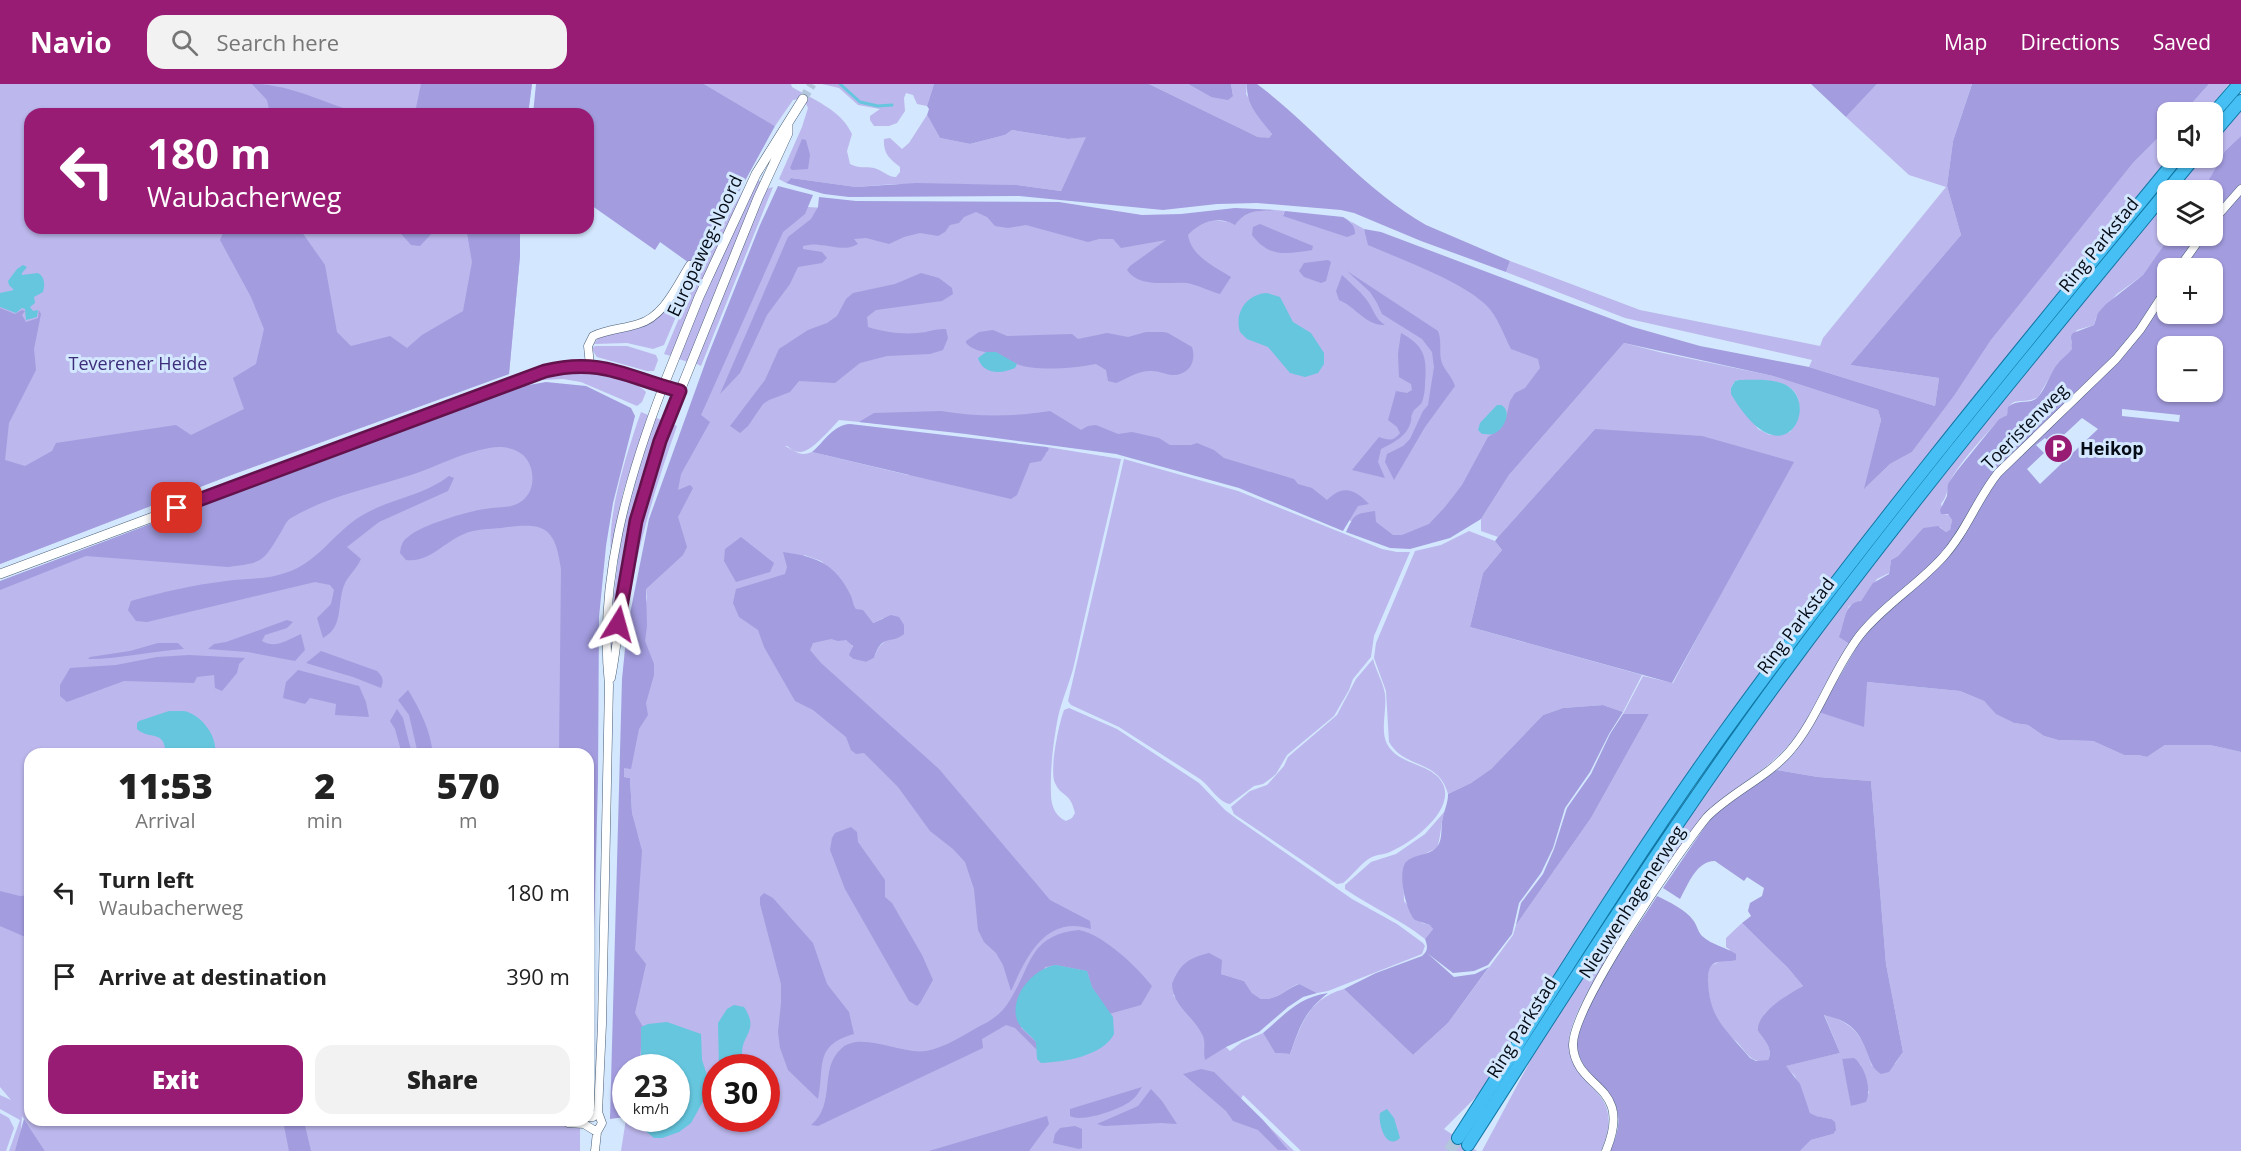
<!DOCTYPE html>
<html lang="en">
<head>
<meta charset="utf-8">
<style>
	:root { --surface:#fff; --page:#f2f2f2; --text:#222; --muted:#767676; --accent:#981c74 }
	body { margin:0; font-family:"Open Sans",sans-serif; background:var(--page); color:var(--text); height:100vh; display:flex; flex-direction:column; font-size:22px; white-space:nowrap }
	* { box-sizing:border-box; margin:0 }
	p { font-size:20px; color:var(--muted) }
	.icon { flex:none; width:33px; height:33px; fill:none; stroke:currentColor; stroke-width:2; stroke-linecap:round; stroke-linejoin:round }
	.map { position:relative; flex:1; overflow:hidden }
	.drawer { position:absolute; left:24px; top:664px; width:570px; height:378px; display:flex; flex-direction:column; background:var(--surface); border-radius:18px; box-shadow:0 2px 4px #0004 }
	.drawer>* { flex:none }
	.banner { position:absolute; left:24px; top:24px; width:570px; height:126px; border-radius:18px; box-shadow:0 2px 4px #0004; background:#981c74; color:#fff; overflow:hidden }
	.fabs { position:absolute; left:2157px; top:18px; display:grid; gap:12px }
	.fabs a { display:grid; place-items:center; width:66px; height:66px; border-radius:12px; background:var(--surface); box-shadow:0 2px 4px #0004; font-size:30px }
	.speed { position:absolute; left:612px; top:970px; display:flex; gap:12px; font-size:30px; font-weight:700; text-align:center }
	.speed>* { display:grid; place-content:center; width:78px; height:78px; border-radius:50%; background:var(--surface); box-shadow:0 2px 4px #0004; line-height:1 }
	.speed small { font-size:15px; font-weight:400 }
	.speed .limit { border:9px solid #d22; background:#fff; color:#111 }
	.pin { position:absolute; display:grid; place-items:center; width:51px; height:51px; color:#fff; margin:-26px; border-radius:12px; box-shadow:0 3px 9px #0006 }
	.me { position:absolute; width:66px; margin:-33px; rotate:8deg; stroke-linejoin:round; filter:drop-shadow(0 0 4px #0008) }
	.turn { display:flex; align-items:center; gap:21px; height:126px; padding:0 24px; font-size:27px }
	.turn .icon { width:78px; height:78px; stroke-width:2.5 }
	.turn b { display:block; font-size:42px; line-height:51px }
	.eta { display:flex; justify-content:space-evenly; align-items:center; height:102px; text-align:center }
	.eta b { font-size:36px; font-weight:800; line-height:42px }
	.button { display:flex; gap:12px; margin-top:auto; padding:12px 24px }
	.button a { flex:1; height:69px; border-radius:18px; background:var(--accent); color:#fff; font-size:24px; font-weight:800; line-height:69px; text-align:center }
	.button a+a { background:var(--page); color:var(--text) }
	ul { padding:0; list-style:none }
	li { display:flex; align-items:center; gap:18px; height:84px; padding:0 24px }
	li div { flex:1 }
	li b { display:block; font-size:22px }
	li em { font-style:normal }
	header { display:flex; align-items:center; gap:36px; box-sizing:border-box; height:84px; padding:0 30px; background:var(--accent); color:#fff }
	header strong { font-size:28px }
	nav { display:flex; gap:33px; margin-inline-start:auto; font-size:21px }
	.search { width:420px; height:54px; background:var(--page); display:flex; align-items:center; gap:15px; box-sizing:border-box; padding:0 21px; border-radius:18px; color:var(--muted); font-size:22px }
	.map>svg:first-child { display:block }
</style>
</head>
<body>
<header>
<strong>Navio</strong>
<div class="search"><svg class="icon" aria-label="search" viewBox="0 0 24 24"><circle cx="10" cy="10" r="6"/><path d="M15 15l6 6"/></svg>Search here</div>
<nav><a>Map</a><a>Directions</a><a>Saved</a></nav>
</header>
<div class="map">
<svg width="2241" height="1067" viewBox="0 0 2241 1067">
	<rect width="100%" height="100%" fill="#d3e7fe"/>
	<path fill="#bcb7ec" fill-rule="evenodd" d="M0 0H532L528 30H30V144H520V172L509 290 226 393 0 480Z
		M704 0H791L792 3C814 16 841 26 852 50L847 67 850 80C860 85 864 82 874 84 882 86 888 93 896 93L900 88V83C890 75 883 70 884 55L890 54 902 65 909 59 927 31 940 54 970 60 1005 51 1012 46 1068 55 1087 52 1061 107 1017 101 895 100 856 103 791 94 786 99 779 95 802 43 808 24 805 17 799 15 793 16 775 42Z
		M822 0H934L927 22 917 20 913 11 906 9 904 14 905 27 897 39 889 42H874L870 36V32L880 25 858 21 839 4Z
		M1149 0H1188L1211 13 1233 12 1231 0H1247L1246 10 1272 50 1269 55 1258 53Z
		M1877 0H1972L1953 57 1947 102 1961 151 1850 281 1939 294 1935 322 1809 283 1812 276 1625 234 1506 188 1510 177 1640 226 1820 262 1823 254 1946 103 1909 91 1846 33Z
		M2209 0H2229L2207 28H2184Z
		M2241 25V52L2225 67 2203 106H2173L2200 74H2212L2213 58Z
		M2167 45 2168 74H2171L1854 466 1483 1006 1444 1045 1477 1067H1301L1243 1011 1241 1015 1294 1067H621L626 1035H676V984H630L634 739 632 729 630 694 624 693V684L635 663V581L647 514 646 505 656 460 773 121 860 126 1092 125 1203 139 1213 136 1236 139C1247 125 1268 125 1285 127L1283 131 1354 144 1351 138 1343 133 1364 145 1365 148 1602 244 1449 451 1390 460 1349 436 1254 399 1121 363 839 336C831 344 812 368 800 368 795 368 791 365 787 362H785C795 367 800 373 812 368L908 391 1027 383 1030 379 1047 369V363L1121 375C1106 443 1089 512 1074 581 1070 598 1062 615 1058 633 1053 659 1050 685 1051 711 1051 722 1056 733 1066 737L1072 734 1075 729C1070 707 1062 714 1055 699 1049 687 1059 639 1064 626L1069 624 1117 645 1199 699 1225 726 1237 735 1352 815 1397 840 1423 859 1425 862 1422 870 1328 907 1317 909 1298 900C1284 906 1278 916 1261 915L1252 909 1244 897 1221 890 1173 911 1230 967 1242 958 1263 949 1275 969 1290 970C1302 938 1309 915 1344 905L1413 971 1448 939 1513 851 1516 841 1591 734 1649 630H1623L1643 592 1673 599 1738 477 1595 345 1498 453 1481 447V435L1509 391 1624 259 1663 269 1773 292 1878 326 1881 336 1865 404 1890 380 1912 368 1954 312 1991 256 2133 79ZM1739 296C1753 296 1769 295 1783 300 1805 308 1802 333 1790 348L1770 351 1758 345 1731 304 1735 297ZM804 471 821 477 841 496 856 526 873 539 883 534 900 553C885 553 878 562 874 574L866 578 853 575 850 571 853 567 852 559 846 556 831 555ZM716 984H766V1035H716Z
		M758 96 761 98 688 278 676 274 692 236Z
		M747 99 709 180 671 272 664 270 704 175Z
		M773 103 701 282 695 279 766 105Z
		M2167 114 2168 152H2170L2143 191 2117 210 2096 234 2094 241 2077 246 2071 257 2073 264 2063 277 2058 279 2038 313C2023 322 2010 309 2007 331L1999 335C1984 353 1967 370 1954 390 1947 401 1949 410 1941 420L1944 430 1949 431 1952 436 1950 447 1946 448 1940 443 1923 444 1898 472 1891 476 1889 489 1877 495 1861 517 1849 522C1842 539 1840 541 1850 559 1827 591 1815 632 1788 662 1762 691 1726 707 1700 736L1592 900C1584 915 1568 943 1569 960 1571 1009 1629 1002 1601 1067H1482L1535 968 1558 932C1646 796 1735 659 1834 530 1942 389 2055 252 2167 114Z
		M716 146 697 183 664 261 653 265 627 259 594 260 599 253 647 240 692 181Z
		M596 262H627L656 271 658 276 654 287H647L597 273 593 267V263Z
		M577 287C596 290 634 294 646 308L642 318 637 322 581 298 563 295 543 296 544 292Z
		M528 308 607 407 587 670H30V1036L580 1037V1067H45L22 1032 19 1067H9L20 1036 0 1025V1011L11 1016 0 1003V501Z
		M641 328 648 331 623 409 611 468C607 430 628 365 641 328Z
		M654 333 662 336 638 404 627 446 611 570 612 528 620 458 627 420Z
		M672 340 677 342C653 409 635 472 624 542 625 473 649 405 672 340Z
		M1124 375 1238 407 1382 465 1397 468H1410L1374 552 1371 573 1353 595 1349 606 1334 632 1287 671 1276 690 1270 695 1263 700 1254 702 1230 720C1218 718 1210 702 1200 695L1119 643 1071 621 1068 617Z
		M1469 447 1495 457 1502 466 1483 489 1470 543 1642 591 1623 628 1603 621 1563 624 1543 631 1491 685 1471 699 1448 710C1439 675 1404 685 1389 658L1386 607 1374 574 1376 559 1415 467 1441 461Z
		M1373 575C1376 587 1383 598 1385 610 1387 626 1380 646 1387 660 1397 679 1423 679 1437 692 1465 719 1414 758 1392 767 1385 771 1377 770 1370 774 1360 780 1352 792 1343 799L1337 800 1234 730 1231 723 1250 707 1267 701 1284 682 1288 673 1337 631 1356 595Z
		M1867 598 1960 607 1984 617 1997 630 2014 639 2028 641 2044 652 2058 656 2093 657 2124 671H2138L2147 673 2165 661H2210L2241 668V1067H1800L1811 1056 1833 1050 1831 1035 1815 1032 1810 1029 1795 992 1785 982 1840 969 1824 930C1856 940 1862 952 1872 982L1895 980 1903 968 1886 880 1871 697 1818 693 1777 686 1796 667 1813 641 1819 628ZM1842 975 1860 980 1869 1009 1852 1022Z
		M1445 727C1440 738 1442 750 1437 764L1420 772 1411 774 1403 786 1404 817 1422 839 1431 841 1433 845 1425 855C1400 835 1371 823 1345 805V801L1371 778 1396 770 1425 750Z
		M1742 839 1788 884 1803 902 1786 912 1765 929 1758 947C1764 956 1774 965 1768 976 1752 981 1747 969 1738 959 1734 955 1728 951 1724 946 1713 934 1703 900 1710 884 1712 879 1713 881 1717 879 1722 876 1726 871 1730 866L1726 863V854Z
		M0 1029 9 1034 14 1044 6 1067H0Z"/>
	<path fill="#a39cdf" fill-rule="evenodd" d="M252 0C292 0 325 20 362 30H270L267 16Z
		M421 0H532L528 30H410L416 24Z
		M536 0H704L775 42 740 106 692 181 660 158 655 166 588 119V30H533Z
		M934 0H1149L1258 53 1269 54 1272 50C1259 33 1246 22 1247 0H1257C1314 43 1363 105 1426 141L1510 177 1506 188 1421 157 1354 129 1341 126 1257 119 1217 120 1163 126 1019 112 849 113 824 110 786 99 791 94 856 103 916 99 1017 101 1061 107 1086 53 1068 55 1012 46 1005 51 970 60 940 54 927 31 929 25 927 22Z
		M1188 0H1231L1233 12 1228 16 1211 13Z
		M1811 0H1877L1846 33Z
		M1972 0H2209L2184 28H2168L2167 45 2133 79 1991 256 1954 312 1912 368 1890 380 1864 405 1881 336 1878 326 1773 292 1624 259 1509 391 1481 435 1450 454 1410 465 1390 464 1346 448C1355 429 1355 430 1375 427L1376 438 1393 451H1402L1429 440 1445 423 1462 401 1488 353 1500 345 1506 334 1510 317 1515 309 1525 304 1540 284 1538 275 1511 265C1503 250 1498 232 1485 220 1459 196 1402 176 1368 161L1364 145 1381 148 1633 243 1700 262 1809 283 1935 322 1939 294 1850 281 1961 151 1947 102 1953 57Z
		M2241 52V668L2210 661H2165L2147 673 2138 671H2124L2093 657 2058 656 2044 652 2028 641 2014 639 1996 630 1984 617 1960 607 1867 598 1864 643 1819 628 1856 564 1839 553C1845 539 1843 519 1861 517L1873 499 1889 490 1891 476 1898 472 1923 444 1938 442 1946 448 1950 446 1952 436 1948 430H1941L1940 426 1947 412 1948 400 1956 388 1999 335 2007 331 2008 323C2018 314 2031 321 2038 313 2045 305 2049 293 2054 285 2059 276 2067 272 2072 265L2071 252 2073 249 2094 241 2098 229 2105 221 2143 191 2170 152H2212V106H2203L2225 67ZM2168 184H2212V230H2168ZM2168 262H2212V308H2168ZM2122 325 2180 331 2179 338 2122 332ZM2082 334 2098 345 2040 400 2027 385 2044 369 2036 361 2045 354 2053 361Z
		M802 55 806 56 810 71 808 85 792 86 790 84Z
		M778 102 813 111 805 130 783 148 701 331 710 338 681 390 678 406 690 401 693 404 678 433 687 463 683 471 646 505 647 542 645 557 654 580V591L646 619 648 631 639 645 631 685 624 684V693L630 694 632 729 642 767 635 866 646 880 635 929 643 943 639 984H626L625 1033 610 1035 622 595 627 545 649 435 707 274 760 141Z
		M819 113 856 117 1059 118 1142 131 1181 130 1235 124 1276 126C1258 127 1246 126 1235 141 1218 131 1200 138 1188 151 1191 172 1215 183 1231 193L1220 210C1209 207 1198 201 1187 199 1168 197 1140 205 1127 186L1130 182 1166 156 1121 164 1113 155H1099L1088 158 1026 141 1008 144 995 142 987 133 976 128 964 133 959 139 950 141 945 148 938 152 920 149 904 153 889 160 866 154 854 155 858 160C844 168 833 161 819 161 814 160 808 161 803 162V165L822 168 827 174 822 179 798 183 790 200 767 231 740 289 720 310 788 153 811 135 818 123Z
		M1285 127 1343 133C1351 138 1355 141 1355 150L1347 153 1283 132Z
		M1260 140 1313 162 1312 166C1287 170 1269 174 1252 151L1253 143Z
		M225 144H299L325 181 337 248 351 262 390 252 407 264 422 251 463 227 472 178 467 149 460 144H520V172L509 290 226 393 0 480V224L15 230 22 226 25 227 22 231 26 238 38 234 39 226 41 230 34 265 36 286 9 339 5 376 25 382 52 367 56 359 176 341 191 351 244 325 233 294 256 280 264 245 251 213 220 156Z
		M396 144H437L420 162 411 161Z
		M1328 176 1331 178 1326 197 1321 199 1304 193 1299 187 1304 179Z
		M1347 187 1438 247C1442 257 1439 266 1441 276 1443 285 1452 292 1455 302L1425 343 1394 396 1385 378 1387 370 1403 362 1410 355 1423 327 1428 321 1434 283 1432 268 1422 255 1382 230 1377 219 1370 208Z
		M921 189 939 194 952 204 953 210 942 217 876 226 867 233 868 243C886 249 908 251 926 248 933 246 938 245 946 245L948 254 943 266 930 270 887 272 860 279 835 299 799 297 790 308 769 316 763 320 748 342 740 349 730 342 765 296 779 265 808 246 827 239 837 232 846 215 853 209 895 200Z
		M1342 191C1350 199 1359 206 1366 215 1374 225 1374 234 1385 241 1366 242 1356 223 1339 216L1336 207Z
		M993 246 1007 252 1072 250 1078 255 1107 249 1128 253 1146 248H1163L1168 249 1192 263C1197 279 1188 292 1171 291 1165 290 1159 287 1152 287 1139 286 1128 294 1116 299L1108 297 1106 286 1096 280C1075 284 1037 288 1017 280 1010 277 1003 272 996 268 987 270 972 266 966 259V257L979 248Z
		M1401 249C1425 262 1427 273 1425 299 1425 305 1424 313 1422 318 1420 322 1415 324 1413 328 1410 334 1412 332 1411 337 1407 353 1394 358 1381 365L1378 378 1385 394 1352 386 1379 353C1388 356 1393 358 1400 349L1397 343 1388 336 1396 307 1407 309 1412 306 1411 300 1399 293 1398 270Z
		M546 298 586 302 631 324 635 332 613 419 606 462 599 533 598 696 592 925 588 924V670H559L561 485C555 441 543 438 501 444 489 445 475 445 464 450 444 458 429 479 406 476L400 469C401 462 402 457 408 453 419 442 468 427 485 425 501 422 515 426 526 413 536 402 534 381 523 371 513 363 501 362 489 364 461 369 438 382 411 391 371 404 328 412 291 434 286 437 284 443 281 448 263 478 263 479 228 483L86 472 0 506V497L477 316 512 304Z
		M941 327C978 333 1013 333 1050 327L1081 346 1088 342 1096 341 1118 350 1132 348 1159 354 1170 361H1191L1197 359 1214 366 1224 374 1294 395 1298 400 1312 404 1327 416C1343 400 1355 405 1369 420L1358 422 1343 447 1239 404 1116 370 966 350 859 338 874 329Z
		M850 340 1047 363 1049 365 1041 377 1030 379 1017 411 1011 415 812 368C825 357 833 341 850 340Z
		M1595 345 1702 352 1794 378 1672 599 1470 543 1483 489 1502 466 1495 457 1498 453Z
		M449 392 454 394 448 407 379 438 347 463 361 475C357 484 349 491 345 499 336 519 345 542 323 554L317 534 331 520 334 506 330 501 315 498 147 538 136 537 128 526 131 517C162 508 193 501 226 497 245 494 266 496 285 489 318 479 333 449 361 432 389 415 423 412 449 392Z
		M741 453 774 479 770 488 736 498 724 477 725 465Z
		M783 468C817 473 835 479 851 512 853 517 853 521 856 525L863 526 873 539 891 531 899 533 904 541V550C890 561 882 549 874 574L866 578 853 575 849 571 853 562 846 556 838 557 831 555 813 559 810 566 821 579 939 685 1050 816 1090 837 1091 845C1046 830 1026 873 1011 907L1003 881 996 869 984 858 978 846 974 805 965 778 953 765 930 747 898 703 864 669 856 670 851 666 846 653 813 626 795 617 764 563 758 546 739 533 733 519 736 505 785 490 787 483Z
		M287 536 293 538 287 544 265 551 262 557C276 565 287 556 301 550L305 566 295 577 248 568 208 565 214 560 226 558Z
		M158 559H178L184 565C152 567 121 575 88 575L90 573 130 567Z
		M321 567 377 587C383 593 384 596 381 604L353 593 306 579Z
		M189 571 245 574 239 580 237 589 222 607 215 604 214 591 197 593 194 599 124 597 67 618 60 612V601L70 584 116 581 157 573Z
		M298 586 359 602 366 618 369 633 335 631 336 620 310 614 305 620 283 614 286 598Z
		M408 606C421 627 430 646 433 670H418L409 631 398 616Z
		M1603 621 1623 628 1609 650 1590 688 1565 724 1553 764 1541 789 1519 819 1512 850 1488 881 1474 887 1453 889 1427 869 1454 893 1475 890 1489 883 1448 939 1413 971 1344 905 1376 889 1422 872C1428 867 1428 863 1425 855L1433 845 1430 841 1415 836C1406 827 1397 789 1406 778 1413 770 1428 772 1436 764 1444 756 1440 743 1443 733 1445 724 1448 719 1448 710L1471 699 1491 685 1543 631 1563 624Z
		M397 625 403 634 412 670H402L395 645 390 637Z
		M1623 630H1649L1591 734 1516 841 1521 819 1543 790 1554 765 1567 724 1591 690 1610 650Z
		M1777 686 1818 693 1871 697 1886 880 1903 968 1889 988 1881 990C1873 985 1871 979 1868 971 1859 946 1850 937 1824 931L1840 969 1786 982 1800 1000 1810 1029 1816 1032 1831 1035 1835 1038 1836 1046 1833 1050 1811 1056 1800 1067H1610C1640 1004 1580 1003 1577 961 1576 927 1638 843 1657 812 1669 818 1685 825 1693 836 1697 841 1698 848 1702 852 1712 861 1725 863 1736 870V876C1729 878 1719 876 1713 880 1708 884 1708 893 1708 898 1710 937 1728 947 1750 974L1756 977 1768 976C1774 965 1764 956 1758 947 1756 929 1788 910 1803 902L1788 884 1742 839 1751 832 1748 827 1750 819 1762 812 1764 804 1747 793 1744 797 1715 777C1696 777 1688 801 1680 815L1663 804 1708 738 1720 726Z
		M851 743 857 748 858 758 885 796V813L892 819 922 871 933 896 920 919 917 922 909 917 845 805 830 766 832 754 835 749Z
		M0 807 20 812 30 811V855L0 842Z
		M764 809 773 814 813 859 827 900 849 928 854 950C813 961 825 984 818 1015L788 986 780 964 778 948 781 919V900L760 820V813Z
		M1079 846C1104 851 1136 882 1152 902L1141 921 1109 930 1092 903 1087 887 1056 881 1045 883 1021 944 1036 958 1037 966 1015 944 1006 941 982 955 983 964 818 1042 811 1041C837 1020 818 984 842 964 862 947 901 971 926 967 944 964 964 951 980 942 993 936 1003 928 1010 916 1032 881 1029 851 1079 846Z
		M1209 869 1222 876 1221 890 1244 897 1252 909 1261 915C1278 916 1284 906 1299 900L1317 909 1303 913 1288 923 1259 948 1226 963 1205 976C1203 968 1206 960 1203 952 1194 932 1173 923 1172 900 1180 880 1188 874 1209 869Z
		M1328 909C1304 928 1300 942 1290 970L1275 969 1263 949C1286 930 1297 914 1328 909Z
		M1854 974C1865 982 1872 1005 1866 1018L1851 1022 1842 975Z
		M1201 985 1214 988 1263 1036 1288 1066H1278L1258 1046 1233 1037 1226 1027 1183 990Z
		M1142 1003C1139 1007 1137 1012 1133 1015 1123 1025 1082 1039 1070 1032V1025Z
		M1151 1005 1162 1017 1177 1040 1161 1039 1104 1042 1097 1040 1138 1022Z
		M1047 1032 1049 1040 1029 1067H929Z
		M24 1035 45 1067H15Z
		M283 1037H304L311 1067H289Z
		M1075 1042 1082 1045V1064L1079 1065 1053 1059 1055 1050 1060 1044Z"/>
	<path fill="#65c6de" d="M23 181 27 183 22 189V191L38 189C45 193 45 201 43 208L34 213 35 219 30 223 33 227 38 226 37 233 26 236 25 225 22 224 16 229 0 223V209L14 206 9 201 8 197 17 185Z
		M1267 209 1280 213 1293 238 1311 249 1324 269V280L1318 289 1305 293 1290 289 1268 263 1247 255 1240 248C1234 228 1247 210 1267 209Z
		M986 268H996L1017 280 1015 284C1002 290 983 291 978 274Z
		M1739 296C1754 296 1777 294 1789 303 1819 324 1782 397 1731 310V304L1735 297Z
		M1497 321H1501C1513 327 1504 346 1493 350 1489 351 1486 350 1482 350L1478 346 1480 339Z
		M169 627C174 627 179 627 184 627 202 631 218 653 215 670H166C164 644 150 657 137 645V639L139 637Z
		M1056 881 1087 887 1092 903 1113 933 1114 950C1103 972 1064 978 1041 979L1037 975 1036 958C1030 950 1021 946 1017 936 1009 912 1034 884 1056 881Z
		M734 921 744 923C760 947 741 951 742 970 742 974 745 980 746 984H719L718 939 727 925Z
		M667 938 701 950 702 976 711 1003 691 1039 679 1048 662 1054H654L631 1035H676V984H639L641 972V943L648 940Z
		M1387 1025 1394 1034 1400 1054C1386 1067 1378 1040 1380 1029Z"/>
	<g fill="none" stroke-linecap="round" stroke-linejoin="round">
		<path stroke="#65c6de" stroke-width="3" d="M840 0 860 18 878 22 892 21"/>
		<path stroke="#b4c6db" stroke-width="9" stroke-dasharray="9 4.5" stroke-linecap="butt" d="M803 15 812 0"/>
		<path stroke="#b4c6db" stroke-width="12" stroke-dasharray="12 6" stroke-linecap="butt" d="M1449 1067 1458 1054"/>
		<defs>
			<path id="minor" d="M2212 138 2241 105
				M2179 184 2202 152
				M590 281 588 262 593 252C608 245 623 245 638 240 664 233 677 201 690 181
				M611 594C619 554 620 514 628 474 639 416 659 362 680 307
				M588 1033H593L598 1028
				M569 1036 568 1039 584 1040 597 1048
				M595 1067 597 1048 602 1039 598 1028 602 940 609 601C598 499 627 397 663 303
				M1606 1067C1634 999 1576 1007 1573 962 1571 924 1679 767 1707 733 1732 708 1766 694 1789 668 1818 635 1832 587 1860 551 1884 521 1918 501 1943 473 1966 448 1977 415 1998 389L2116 275 2140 246 2168 203"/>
			<path id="tertiary" d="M663 303 699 213 756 90 803 15
				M0 490 545 287C604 272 627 294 680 307L758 114 788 49V41"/>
			<path id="trunk" d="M2212 31 2239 0
				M2212 51 2241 17
				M1458 1054C1545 919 1629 781 1723 650 1866 452 2022 263 2177 74
				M1468 1061C1574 895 1680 729 1798 570 1924 400 2060 237 2194 74"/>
		</defs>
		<use href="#minor" stroke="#485d75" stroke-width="9"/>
		<use href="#tertiary" stroke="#485d75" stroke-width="10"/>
		<use href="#trunk" stroke="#1177a5" stroke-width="14"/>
		<use href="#minor" stroke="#fff" stroke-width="8"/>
		<use href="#tertiary" stroke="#fff" stroke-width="9"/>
		<use href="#trunk" stroke="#46c0f4" stroke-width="12"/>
	</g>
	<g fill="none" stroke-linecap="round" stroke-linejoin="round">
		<defs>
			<path id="route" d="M177 424 545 287C602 273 628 294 680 307L660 357 636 437 618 540"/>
		</defs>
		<use href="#route" stroke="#63124b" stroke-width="15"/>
		<use href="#route" stroke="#981c74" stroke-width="10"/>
	</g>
	<defs>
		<symbol id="parking-disc" viewBox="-11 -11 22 22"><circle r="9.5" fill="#981c74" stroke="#d3e7fe"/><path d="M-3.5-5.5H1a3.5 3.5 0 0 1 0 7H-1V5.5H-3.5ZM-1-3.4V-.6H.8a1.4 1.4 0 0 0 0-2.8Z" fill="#fff"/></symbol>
	</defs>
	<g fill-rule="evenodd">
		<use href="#parking-disc" x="2042" y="348" width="33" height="33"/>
	</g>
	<g text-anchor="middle" stroke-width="6" stroke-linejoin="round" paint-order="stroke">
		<g font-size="18" fill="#050c15" stroke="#d3e7fe">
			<text transform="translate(2099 161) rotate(-51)" y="6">Ring Parkstad</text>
			<text transform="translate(705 162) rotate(-65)" y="6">Europaweg-Noord</text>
			<text transform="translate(2025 343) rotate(-45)" y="6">Toeristenweg</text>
			<text transform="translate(1796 542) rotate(-53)" y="6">Ring Parkstad</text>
			<text transform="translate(1632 818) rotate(-57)" y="6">Nieuwenhagenerweg</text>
			<text transform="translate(1522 944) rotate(-58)" y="6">Ring Parkstad</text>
		</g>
		<g font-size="18" fill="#3e2d7b" stroke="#d3e7fe">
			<text x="138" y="286">Teverener Heide</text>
		</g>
		<g font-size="18" font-weight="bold" fill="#050c15" stroke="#d3e7fe" text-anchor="start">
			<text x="2080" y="371">Heikop</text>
		</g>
	</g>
</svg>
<div class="fabs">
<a><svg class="icon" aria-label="sound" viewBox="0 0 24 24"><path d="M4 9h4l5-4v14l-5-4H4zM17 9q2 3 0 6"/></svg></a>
<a><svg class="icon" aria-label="layers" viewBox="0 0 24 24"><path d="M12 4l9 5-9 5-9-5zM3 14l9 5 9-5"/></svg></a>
<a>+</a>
<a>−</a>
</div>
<div class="speed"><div>23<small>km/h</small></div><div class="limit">30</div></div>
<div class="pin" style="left:177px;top:424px;background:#d93025"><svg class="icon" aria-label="arrive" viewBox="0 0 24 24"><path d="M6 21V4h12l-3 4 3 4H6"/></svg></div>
<svg class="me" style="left:618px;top:540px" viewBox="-20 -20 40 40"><path d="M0-17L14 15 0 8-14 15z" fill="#981c74" stroke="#fff" stroke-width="4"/></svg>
<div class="banner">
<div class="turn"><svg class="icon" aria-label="left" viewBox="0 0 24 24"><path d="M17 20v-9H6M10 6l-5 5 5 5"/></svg><div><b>180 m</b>Waubacherweg</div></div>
</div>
<section class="drawer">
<div class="eta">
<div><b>11:53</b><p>Arrival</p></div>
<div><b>2</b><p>min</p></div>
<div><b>570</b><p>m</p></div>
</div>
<ul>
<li><svg class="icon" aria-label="left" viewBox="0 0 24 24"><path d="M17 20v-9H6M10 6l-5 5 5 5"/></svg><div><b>Turn left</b><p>Waubacherweg</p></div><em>180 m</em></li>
<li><svg class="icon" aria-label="arrive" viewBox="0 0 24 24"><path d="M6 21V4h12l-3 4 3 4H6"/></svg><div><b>Arrive at destination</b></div><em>390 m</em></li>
</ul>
<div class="button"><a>Exit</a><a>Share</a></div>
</section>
</div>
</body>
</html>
